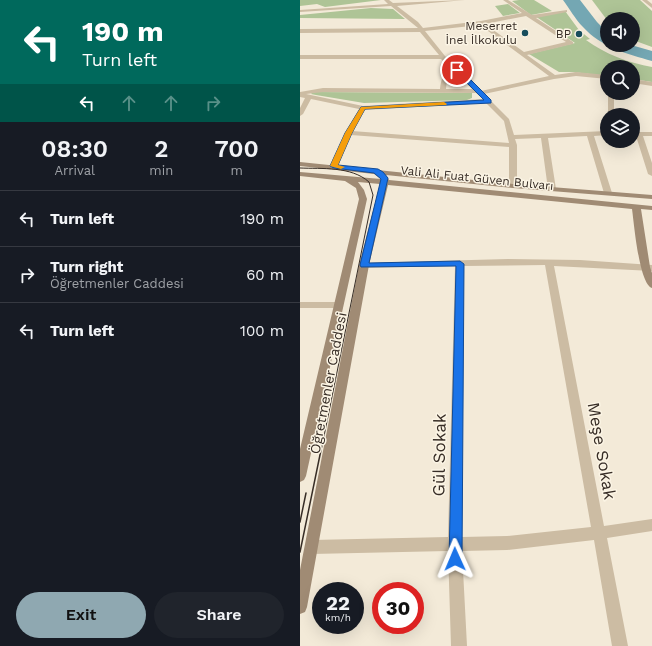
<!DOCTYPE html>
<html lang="en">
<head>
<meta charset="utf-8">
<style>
	:root { --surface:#171b24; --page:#20242c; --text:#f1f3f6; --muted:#9ea1a6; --line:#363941; --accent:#8fa8b1 }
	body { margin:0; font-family:"Work Sans",sans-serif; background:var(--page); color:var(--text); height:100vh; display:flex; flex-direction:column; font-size:15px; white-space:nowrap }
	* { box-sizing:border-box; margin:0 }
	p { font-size:13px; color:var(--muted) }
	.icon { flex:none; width:22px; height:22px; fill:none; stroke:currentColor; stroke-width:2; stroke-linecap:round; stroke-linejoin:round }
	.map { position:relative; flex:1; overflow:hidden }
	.panel { display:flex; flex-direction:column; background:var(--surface); width:300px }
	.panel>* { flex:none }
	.banner { background:#00695c; color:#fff; overflow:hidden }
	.fabs { position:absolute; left:300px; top:12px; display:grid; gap:8px }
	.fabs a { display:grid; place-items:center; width:40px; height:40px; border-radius:50%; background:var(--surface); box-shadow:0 4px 16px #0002; font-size:20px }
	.speed { position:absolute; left:12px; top:582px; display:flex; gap:8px; font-size:20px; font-weight:700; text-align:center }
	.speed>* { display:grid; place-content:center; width:52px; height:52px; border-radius:50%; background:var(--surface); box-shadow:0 4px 16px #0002; line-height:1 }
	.speed small { font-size:10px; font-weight:400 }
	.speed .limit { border:6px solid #d22; background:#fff; color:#111 }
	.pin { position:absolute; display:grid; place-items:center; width:34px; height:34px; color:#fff; margin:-17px; border:2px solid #fff; border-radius:50%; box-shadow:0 1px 4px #0007 }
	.me { position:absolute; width:44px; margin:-22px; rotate:359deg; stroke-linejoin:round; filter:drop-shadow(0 0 3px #0008) }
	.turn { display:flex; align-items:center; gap:14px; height:84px; padding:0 16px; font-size:18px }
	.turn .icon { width:52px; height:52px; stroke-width:2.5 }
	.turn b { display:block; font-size:28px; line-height:34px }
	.lanes { display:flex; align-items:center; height:38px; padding:0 16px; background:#0003; justify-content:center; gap:20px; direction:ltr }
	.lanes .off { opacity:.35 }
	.eta { display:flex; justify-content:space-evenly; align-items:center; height:68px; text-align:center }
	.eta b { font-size:24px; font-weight:600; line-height:28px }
	.button { display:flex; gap:8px; margin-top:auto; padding:8px 16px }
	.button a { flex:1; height:46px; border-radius:24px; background:var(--accent); color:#111; font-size:16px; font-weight:600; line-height:46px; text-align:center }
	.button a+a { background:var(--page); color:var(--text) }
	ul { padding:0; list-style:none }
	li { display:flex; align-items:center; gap:12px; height:56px; padding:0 16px; border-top:1px solid var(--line) }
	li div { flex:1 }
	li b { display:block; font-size:15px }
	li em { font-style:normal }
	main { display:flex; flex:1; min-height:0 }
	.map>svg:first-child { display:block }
</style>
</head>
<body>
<main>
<section class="panel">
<div class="banner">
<div class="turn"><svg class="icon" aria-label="left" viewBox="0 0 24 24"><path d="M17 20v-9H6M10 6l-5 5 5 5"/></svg><div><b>190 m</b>Turn left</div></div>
<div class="lanes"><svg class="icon" aria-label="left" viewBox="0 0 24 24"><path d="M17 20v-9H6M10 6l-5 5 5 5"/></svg><svg class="icon off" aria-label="ahead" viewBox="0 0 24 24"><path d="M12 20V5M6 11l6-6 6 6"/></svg><svg class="icon off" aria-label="ahead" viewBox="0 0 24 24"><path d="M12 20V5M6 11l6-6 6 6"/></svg><svg class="icon off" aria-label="right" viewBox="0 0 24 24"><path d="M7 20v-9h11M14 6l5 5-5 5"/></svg></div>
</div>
<div class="eta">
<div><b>08:30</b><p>Arrival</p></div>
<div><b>2</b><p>min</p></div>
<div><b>700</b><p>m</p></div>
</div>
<ul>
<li><svg class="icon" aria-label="left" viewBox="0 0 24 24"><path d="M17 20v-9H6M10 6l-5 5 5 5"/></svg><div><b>Turn left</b></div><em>190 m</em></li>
<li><svg class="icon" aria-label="right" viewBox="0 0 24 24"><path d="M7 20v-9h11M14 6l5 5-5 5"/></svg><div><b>Turn right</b><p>Öğretmenler Caddesi</p></div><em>60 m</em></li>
<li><svg class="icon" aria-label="left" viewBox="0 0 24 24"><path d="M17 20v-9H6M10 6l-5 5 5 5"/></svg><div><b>Turn left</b></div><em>100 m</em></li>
</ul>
<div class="button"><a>Exit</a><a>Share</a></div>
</section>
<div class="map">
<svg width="352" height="646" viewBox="0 0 352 646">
	<rect width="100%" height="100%" fill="#f3ead8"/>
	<path fill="#aec496" d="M0 0H81L25 7 17 4 0 6Z
		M219 0H234L252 11 231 15 212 1Z
		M292 0H340L352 11V47L333 40V19L307 20Z
		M208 4 220 13 203 16 195 6Z
		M71 8 93 9 105 19 0 18V15Z
		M265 11 279 30 290 39 286 40C305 54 329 63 352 67V82L333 79V67H307V76L273 72H259L229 54 275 43 235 16Z
		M13 92 172 93V98L167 100 64 103 16 95 11 94Z"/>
	<path fill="#74a7b3" d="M263 0H280L297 22 307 32V45H331L352 51V61C327 54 301 47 283 27 275 19 270 9 263 0Z"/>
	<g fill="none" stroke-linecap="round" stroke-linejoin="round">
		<path fill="#ccbca3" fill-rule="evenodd" d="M84 0H89L93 3 165 0 97 6 118 22 123 28 181 21 222 13 203 0H208L232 15 267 10V12L236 18 273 42V44L227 55 255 75 276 72 307 75V79L276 76 254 79 184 94 209 119 214 135 307 131V135L294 136 312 193 311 195H308L304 193 287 136 248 138 256 189 252 191 248 189 241 138 215 139 217 145V186L213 188 209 186V147L51 135 38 166 37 168H31L30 166 45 133 59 109 11 99 3 114 0 116V108L5 98 0 97V92L23 88 140 89C141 79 143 73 152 70L141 59H0V55H139L120 32 0 33V29L118 28 91 6 0 12V10L88 4ZM226 16 266 42 224 52 185 24ZM180 25 249 76 181 91 145 56 125 31ZM155 72 172 89H146L147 80 150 74ZM23 92 176 93 183 99 63 106 6 94ZM186 103 204 121 209 143 52 131 65 110Z
			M342 0H347L352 4V8Z
			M333 79 352 82V86L333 83Z
			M308 93H314V115H308Z
			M333 132H352V136H343L352 163V176L348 174 336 136H333Z
			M208 259 280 260 352 265V271L254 266 304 526 352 519V531L307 538 328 646H312L294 540 207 550 162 551 167 646H151L148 551 12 554 7 552 5 547 7 542 12 540 148 537 155 266 64 268 59 265 61 263ZM245 265 291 527 207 536 162 537 164 266Z
			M0 302H38L43 305 38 308H0Z"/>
		<path fill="#a08b74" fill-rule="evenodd" d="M0 162 213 184 352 195V199L213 188 86 175 89 180 352 206V210L341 209 350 267 352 273V288C339 284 334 222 332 209L88 185 69 265 7 607 5 612 0 614V570L59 265 80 184 58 182 64 190 67 199 6 476 4 480 0 482V449L59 199 56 188 45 181 0 176V172L81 179 74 174 0 166Z"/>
		<path stroke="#372d26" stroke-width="1" d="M0 168C22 169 51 166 69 182L73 195 21 451"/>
		<path stroke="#372d26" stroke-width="1.5" d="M0 522 6 493
			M0 552 21 450"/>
	</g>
	<path fill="#1a73e8" stroke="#114b97" d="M155 68H159L191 100V103L65 109 52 133 38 165 78 169 83 172 88 178 69 263 160 261 164 264 162 559 160 564 155 566 151 564 149 559 156 266 61 267 60 265 81 179 74 173 34 168 30 166 45 133 61 107 184 100 155 71Z"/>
	<path fill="#f59e0b" d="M144 102 147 104 146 105 65 109 52 133 38 165 45 167 41 169 30 166 45 133 61 107Z"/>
	<g fill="#174d5c" stroke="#fbf4e4" stroke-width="1.5">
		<circle cx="225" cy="33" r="4"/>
		<circle cx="279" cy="34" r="4"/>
	</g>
	<g text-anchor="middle" stroke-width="3" stroke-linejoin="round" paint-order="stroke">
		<g font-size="12" fill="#372d26" stroke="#fbf4e4" text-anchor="end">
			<text x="217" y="30">Meserret<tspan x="217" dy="14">İnel İlkokulu</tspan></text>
			<text x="271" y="38">BP</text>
		</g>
		<g font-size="12" fill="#372d26" stroke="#fbf4e4">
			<text transform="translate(177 178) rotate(6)" y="4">Vali Ali Fuat Güven Bulvarı</text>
		</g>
		<g font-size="14" fill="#372d26" stroke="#fbf4e4">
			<text transform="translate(28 383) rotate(-79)" y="5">Öğretmenler Caddesi</text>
		</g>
		<g font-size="17" fill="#372d26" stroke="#fbf4e4">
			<text transform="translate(302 451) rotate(80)" y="6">Meşe Sokak</text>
			<text transform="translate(139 455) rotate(-89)" y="6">Gül Sokak</text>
		</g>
	</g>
</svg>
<div class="fabs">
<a><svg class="icon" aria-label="sound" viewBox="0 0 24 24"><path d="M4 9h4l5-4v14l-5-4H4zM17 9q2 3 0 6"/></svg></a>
<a><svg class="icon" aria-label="search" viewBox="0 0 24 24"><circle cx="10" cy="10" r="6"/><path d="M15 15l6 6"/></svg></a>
<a><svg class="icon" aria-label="layers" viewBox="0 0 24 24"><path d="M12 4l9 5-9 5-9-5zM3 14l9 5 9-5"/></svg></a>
</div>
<div class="speed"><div>22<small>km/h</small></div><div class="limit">30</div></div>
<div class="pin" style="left:157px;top:70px;background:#d93025"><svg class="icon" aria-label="arrive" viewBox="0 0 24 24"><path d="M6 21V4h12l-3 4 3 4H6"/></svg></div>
<svg class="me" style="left:155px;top:559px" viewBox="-20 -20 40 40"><path d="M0-17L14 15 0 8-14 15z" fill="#1a73e8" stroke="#fff" stroke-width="4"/></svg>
</div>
</main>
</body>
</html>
